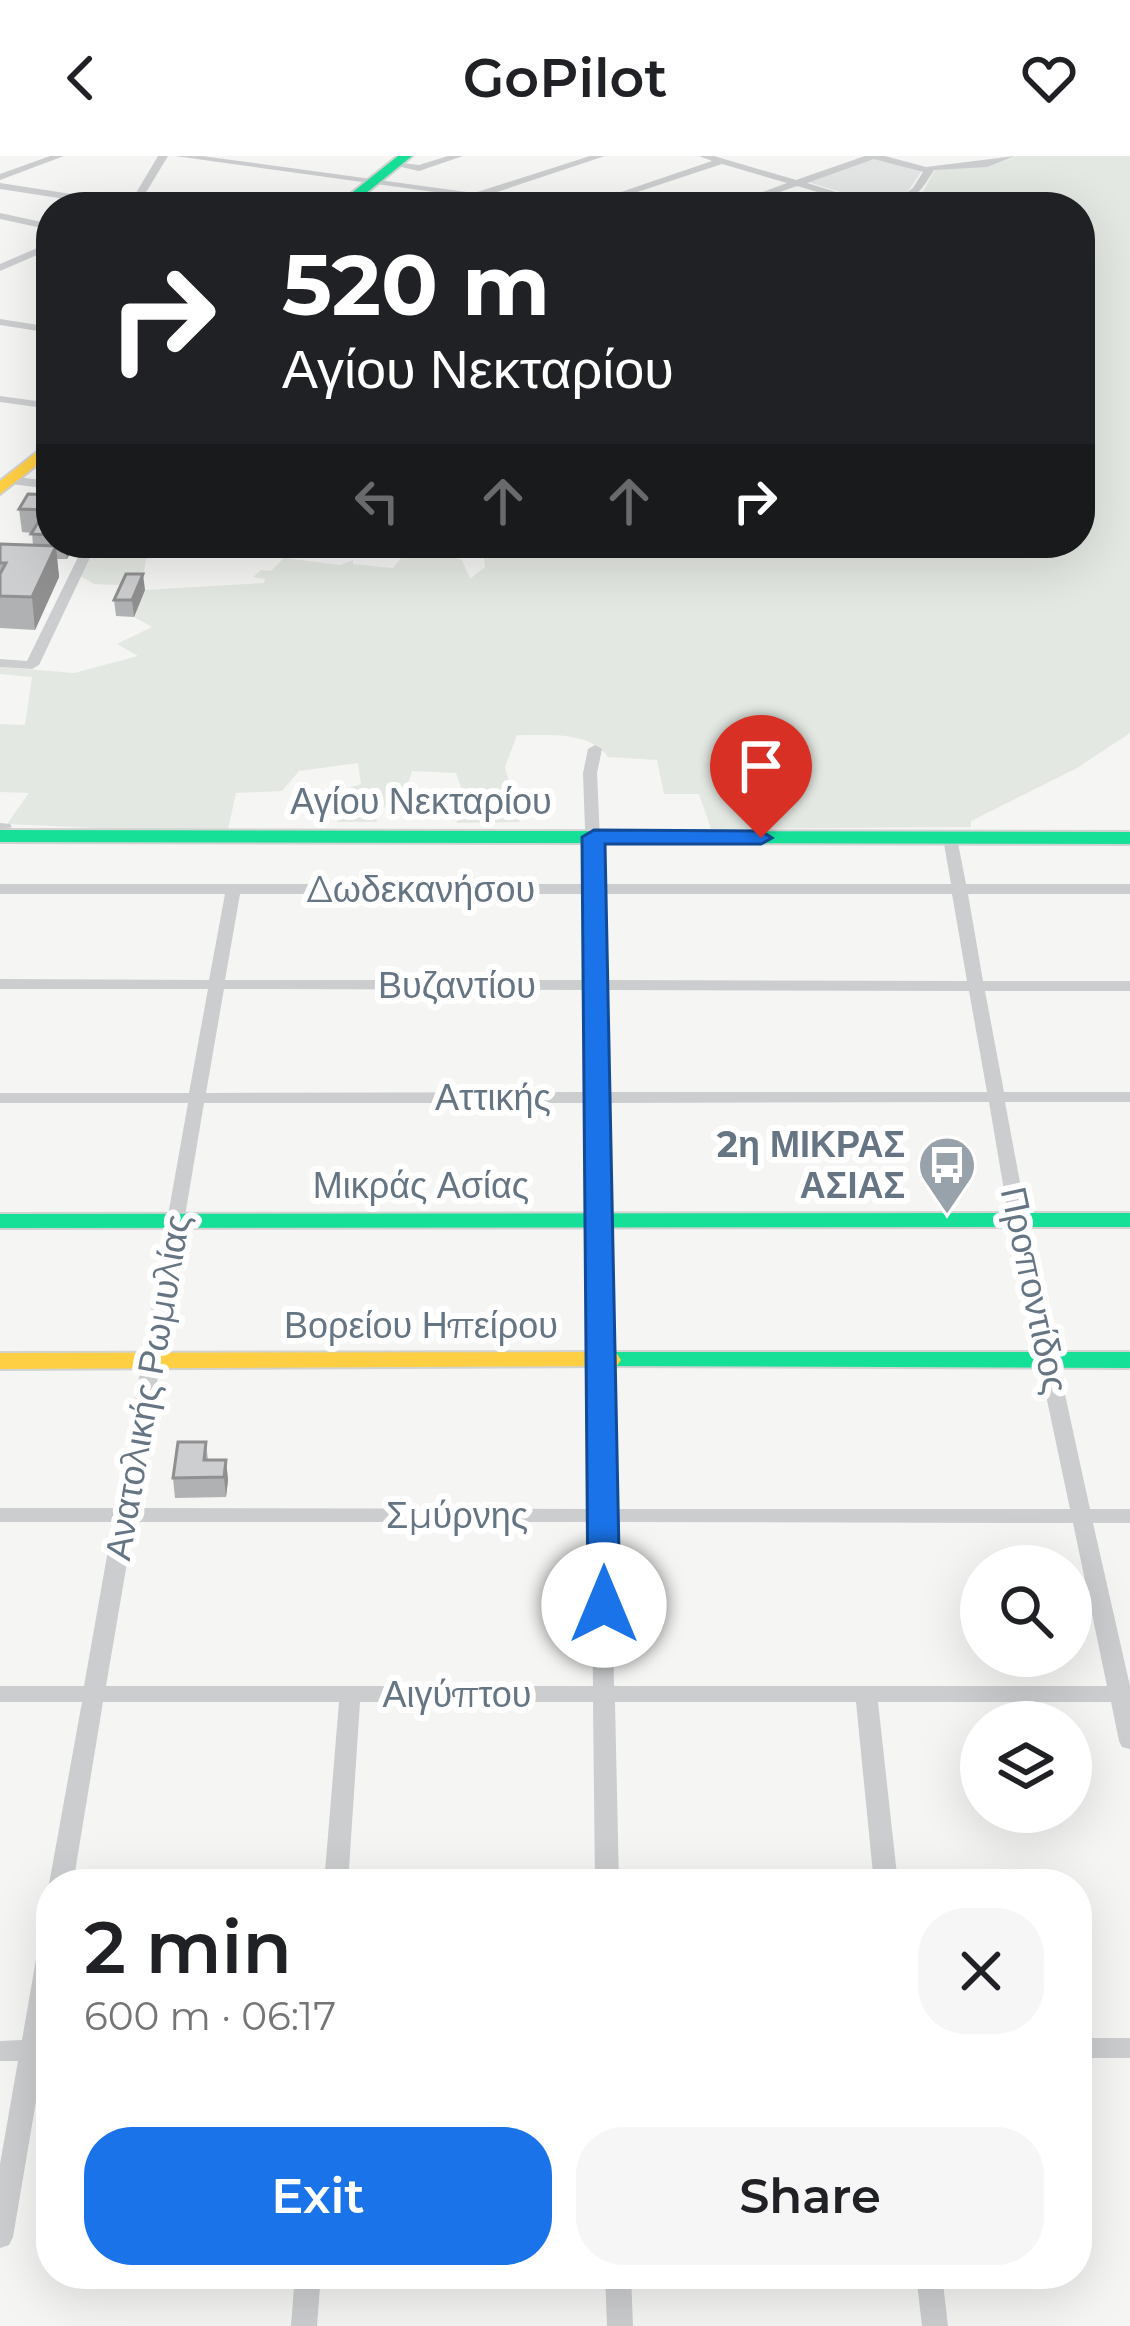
<!DOCTYPE html>
<html lang="en">
<head>
<meta charset="utf-8">
<style>
	:root { --surface:#fff; --page:#f6f6f6; --text:#202124; --muted:#757577; --accent:#1a73e8 }
	body { margin:0; font-family:Montserrat,sans-serif; background:var(--page); color:var(--text); height:100vh; display:flex; flex-direction:column; font-size:45px; white-space:nowrap }
	* { box-sizing:border-box; margin:0 }
	p { font-size:39px; color:var(--muted) }
	.icon { flex:none; width:66px; height:66px; fill:none; stroke:currentColor; stroke-width:2; stroke-linecap:round; stroke-linejoin:round }
	.map { position:relative; flex:1; overflow:hidden }
	.drawer { position:absolute; left:36px; top:1713px; width:1056px; height:420px; display:flex; flex-direction:column; background:var(--surface); border-radius:48px; box-shadow:0 12px 48px #0002 }
	.drawer>* { flex:none }
	.guide { position:absolute; left:36px; top:36px; width:1059px; height:366px; border-radius:48px; box-shadow:0 12px 48px #0002; background:#202124; color:#fff; overflow:hidden }
	.buttons { position:absolute; left:960px; top:1389px; display:grid; gap:24px }
	.buttons a { display:grid; place-items:center; width:132px; height:132px; border-radius:50%; background:var(--surface); box-shadow:0 12px 48px #0002; font-size:60px }
	.pin { position:absolute; display:grid; place-items:center; width:102px; height:102px; color:#fff; margin:-123px -51px; border-radius:50% 50% 50% 0; rotate:-45deg; box-shadow:0 0 12px #0007 }
	.pin .icon { rotate:45deg }
	.me { position:absolute; width:132px; margin:-66px; rotate:0deg; stroke-linejoin:round; filter:drop-shadow(0 0 9px #0008) }
	.turn { display:flex; align-items:center; gap:42px; height:252px; padding:0 48px; font-size:54px }
	.turn .icon { width:156px; height:156px; stroke-width:2.5 }
	.turn b { display:block; font-size:84px; line-height:102px }
	.lanes { display:flex; align-items:center; height:114px; padding:0 48px; background:#0003; justify-content:center; gap:60px; direction:ltr }
	.lanes .off { opacity:.35 }
	.round { display:grid; place-items:center; flex:none; width:126px; height:126px; border-radius:48px; background:var(--page) }
	.head { display:flex; align-items:center; justify-content:space-between; height:204px; padding:0 48px }
	h1 { font-size:72px; font-weight:600; line-height:90px }
	.cta { display:flex; gap:24px; margin-top:auto; padding:24px 48px }
	.cta a { flex:1; height:138px; border-radius:48px; background:var(--accent); color:#fff; font-size:48px; font-weight:600; line-height:138px; text-align:center }
	.cta a+a { background:var(--page); color:var(--text) }
	header { display:flex; justify-content:space-between; align-items:center; height:156px; padding:0 48px; background:var(--surface); font-size:54px; font-weight:600 }
	.map>svg:first-child { display:block }
</style>
</head>
<body>
<header><svg class="icon" aria-label="back" viewBox="0 0 24 24"><path d="M15 5l-7 7 7 7"/></svg>GoPilot<svg class="icon" aria-label="heart" viewBox="0 0 24 24"><path d="M12 20l-8-8c-3-5 5-10 8-4 3-6 11-1 8 4z"/></svg></header>
<div class="map">
<svg width="1130" height="2170" viewBox="0 0 1130 2170">
	<rect width="100%" height="100%" fill="#f5f5f4"/>
	<path fill="#e4e5e5" d="M876 2 921 16 906 38 887 50 808 26Z"/>
	<path fill="#e4e8e2" d="M1017 0H1130V577L1077 612 971 665V671L711 673 699 638H664L657 604 608 601C589 574 546 580 517 579L505 611 520 666 456 667 468 651 456 617 412 615 401 650 374 652 377 666H337L342 634 361 628 358 607 299 615 282 635 236 637 227 678 7 668 29 637 0 636V568L25 569 32 521 0 518V511L74 517 138 500 117 488 152 471 134 461 145 434 264 427 265 423 253 421 261 414 271 415 284 402 340 409 353 404V408L393 412 402 401 436 396 462 404 470 423 485 411 483 397 460 388 199 390 146 403 142 430 94 428 80 420 97 387H1080V51H903L923 36 935 14 994 8Z"/>
	<g fill="none" stroke-linecap="round" stroke-linejoin="round">
		<defs>
			<path id="fast" d="M398 0H412L349 51H334Z
				M0 674 1130 676V688L0 686Z
				M1130 1057V1071L0 1072V1058Z
				M608 1196H1130V1212L599 1210 595 1204 599 1198Z"/>
			<path id="slow" d="M51 285V298L0 338V325Z
				M608 1196 617 1198 621 1204 617 1210 0 1213V1197Z"/>
		</defs>
		<use href="#fast" stroke="#d1d2d2" stroke-width="4"/>
		<use href="#slow" stroke="#d1d2d2" stroke-width="4"/>
		<path fill="#cbcdce" fill-rule="evenodd" d="M50 0H64L0 24V18Z
			M158 0H168L139 48 142 51H118L0 33V27L130 47Z
			M175 0H202L474 37 590 0H605L485 40 521 51C505 51 492 44 477 44 463 43 449 51 434 51L463 40Z
			M448 0H463L419 15 397 10 402 7 419 9Z
			M699 0H714L796 24 865 0H885L926 11 1015 0 987 11 934 14C923 32 911 51 888 51L913 32 923 16 874 3 807 27 885 51H869L797 30 737 51H722L787 27 722 8 592 51H577L712 5Z
			M0 57 51 68V74L0 63Z
			M51 86V93L0 115V108Z
			M0 163 51 171V177L0 169Z
			M0 240 51 247V253L0 246Z
			M7 320 51 325V333L3 327V321Z
			M85 387H97L39 509 32 513 0 511V503L27 505Z
			M595 589 602 593 597 617 602 728H951L943 682 950 678 957 682 966 728H1130V738H968L983 825H1130V835H985L1004 936H1130V946H1005L1027 1064 1090 1353H1130V1367H1093L1130 1530V1593L1122 1591 1119 1585 1111 1546H878L898 1728H874L856 1546H615L619 1728H595L593 1546H360L348 1728H324L339 1546H103L73 1728H51V1731L49 1728 82 1546H0V1530H84L113 1366H0V1352H116L188 947H0V937H189L208 833H0V823L209 824 225 738H0V728H587L583 617 588 593ZM240 738H587L591 824H225ZM603 738H952L967 825 607 824ZM224 833 591 834 586 936 206 937ZM607 834 969 835 987 936H603ZM989 946 1009 1064 1070 1353H611L603 947ZM204 947H586L591 1353 136 1352ZM134 1366H591L593 1530H106ZM611 1366 1073 1367 1107 1530H614Z
			M0 667 10 668 12 671 0 675Z
			M51 1777V1855L46 1884H51V1904H43L13 2081 9 2089 0 2092V2008L18 1905H0V1885L22 1884 39 1786 43 1779Z
			M1077 1882H1130V1902H1077Z
			M295 2118H321L317 2170H291Z
			M605 2118H631L633 2170H607Z
			M916 2118H942L948 2170H922Z"/>
		<use href="#fast" fill="#16e098" fill-rule="evenodd"/>
		<use href="#slow" fill="#ffcf43" fill-rule="evenodd"/>
	</g>
	<path fill="#b0b1b2" d="M51 339V387H76L67 403H57L59 421 35 474 0 472V388L33 389 32 377 22 376 19 353Z
		M145 434 134 461 116 460 114 444Z
		M206 1286 208 1304H226L228 1324 226 1341 175 1342 173 1322Z"/>
	<path fill="#909091" d="M65 387H76L67 403Z
		M56 390 59 421 35 474 32 441Z
		M143 418 145 434 134 461 132 444Z
		M226 1304 228 1324 226 1341 224 1321Z"/>
	<path fill="#cdcecf" stroke="#909091" stroke-width="3" d="M28 338 51 339V379L31 378 46 354 19 353Z
		M0 388 56 390 32 441 0 440V418L6 407H0Z
		M126 418H143L132 444H114Z
		M178 1286H206L204 1304H226L224 1321 173 1322Z"/>
	<path fill="#1a73e8" stroke="#114b97" stroke-width="3" d="M594 674 761 675 772 682 761 688H605L620 1449 615 1457H593L588 1449 582 681Z"/>
	<defs>
		<symbol id="bus-pin" viewBox="-11 -11 22 30"><path d="M0 17L-7.5 6A9.5 9.5 0 1 1 7.5 6Z" fill="#98a2ab" stroke="#fff"/><path d="M-5-6H5V4H4V6H2V4H-2V6H-4V4H-5ZM-3.5-4V0h7V-4ZM-3.5 1.2v1.5H-2V1.2ZM2 1.2v1.5H3.5V1.2Z" fill="#fff"/></symbol>
	</defs>
	<g fill-rule="evenodd">
		<use href="#bus-pin" x="914" y="976" width="66" height="90"/>
	</g>
	<g text-anchor="middle" stroke-width="12" stroke-linejoin="round" paint-order="stroke">
		<g font-size="36" fill="#667583" stroke="#fff">
			<text x="421" y="658">Αγίου Νεκταρίου</text>
			<text x="421" y="746">Δωδεκανήσου</text>
			<text x="457" y="842">Βυζαντίου</text>
			<text x="493" y="954">Αττικής</text>
			<text x="421" y="1042">Μικράς Ασίας</text>
			<text transform="translate(1035 1134) rotate(78)" y="13">Προποντίδος</text>
			<text x="421" y="1182">Βορείου Ηπείρου</text>
			<text transform="translate(147 1231) rotate(-80)" y="13">Ανατολικής Ρωμυλίας</text>
			<text x="457" y="1372">Σμύρνης</text>
			<text x="457" y="1551">Αιγύπτου</text>
		</g>
		<g font-size="36" font-weight="bold" fill="#667583" stroke="#fff" text-anchor="end">
			<text x="905" y="1001">2η ΜΙΚΡΑΣ<tspan x="905" dy="41">ΑΣΙΑΣ</tspan></text>
		</g>
	</g>
</svg>
<div class="buttons">
<a><svg class="icon" aria-label="search" viewBox="0 0 24 24"><circle cx="10" cy="10" r="6"/><path d="M15 15l6 6"/></svg></a>
<a><svg class="icon" aria-label="layers" viewBox="0 0 24 24"><path d="M12 4l9 5-9 5-9-5zM3 14l9 5 9-5"/></svg></a>
</div>
<div class="pin" style="left:761px;top:682px;background:#d93025"><svg class="icon" aria-label="arrive" viewBox="0 0 24 24"><path d="M6 21V4h12l-3 4 3 4H6"/></svg></div>
<svg class="me" style="left:604px;top:1449px" viewBox="-20 -20 40 40"><circle r="19" fill="#fff"/><path d="M0-13L10 11 0 6-10 11z" fill="#1a73e8"/></svg>
<div class="guide">
<div class="turn"><svg class="icon" aria-label="right" viewBox="0 0 24 24"><path d="M7 20v-9h11M14 6l5 5-5 5"/></svg><div><b>520 m</b>Αγίου Νεκταρίου</div></div>
<div class="lanes"><svg class="icon off" aria-label="left" viewBox="0 0 24 24"><path d="M17 20v-9H6M10 6l-5 5 5 5"/></svg><svg class="icon off" aria-label="ahead" viewBox="0 0 24 24"><path d="M12 20V5M6 11l6-6 6 6"/></svg><svg class="icon off" aria-label="ahead" viewBox="0 0 24 24"><path d="M12 20V5M6 11l6-6 6 6"/></svg><svg class="icon" aria-label="right" viewBox="0 0 24 24"><path d="M7 20v-9h11M14 6l5 5-5 5"/></svg></div>
</div>
<section class="drawer">
<div class="head"><div><h1>2 min</h1><p>600 m · 06:17</p></div><a class="round"><svg class="icon" aria-label="close" viewBox="0 0 24 24"><path d="M6 6l12 12M18 6L6 18"/></svg></a></div>
<div class="cta"><a>Exit</a><a>Share</a></div>
</section>
</div>
</body>
</html>
